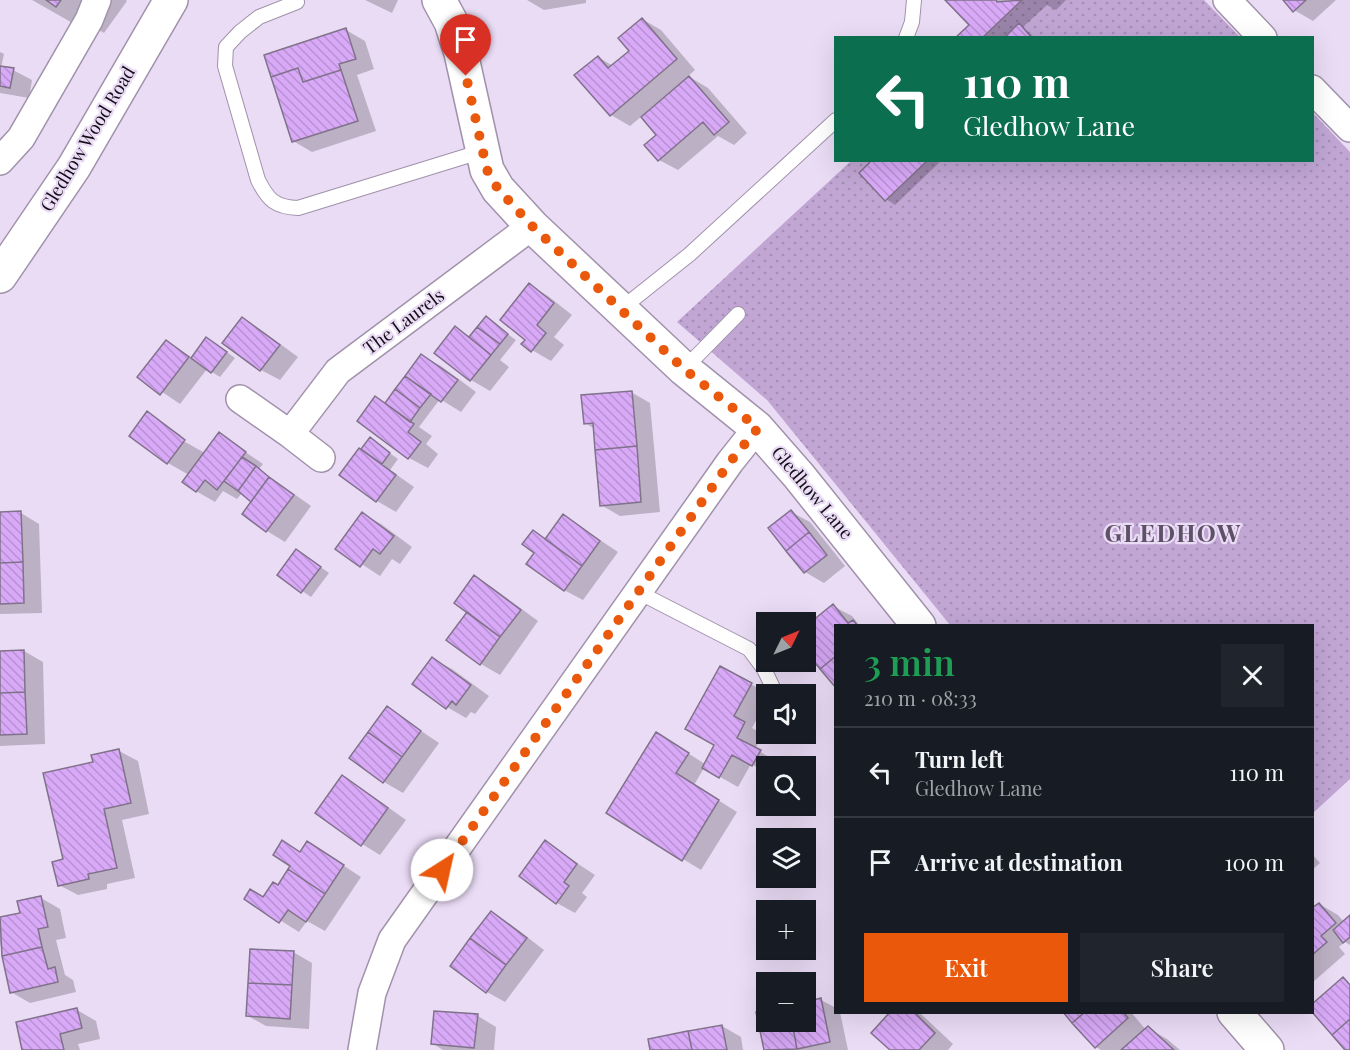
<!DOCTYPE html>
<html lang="en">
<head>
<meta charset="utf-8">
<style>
	:root { --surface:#171b24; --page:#20242c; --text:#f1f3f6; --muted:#9ea1a6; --line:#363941; --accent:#ea580c }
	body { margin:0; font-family:"Playfair Display",serif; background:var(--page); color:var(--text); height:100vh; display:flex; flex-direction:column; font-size:22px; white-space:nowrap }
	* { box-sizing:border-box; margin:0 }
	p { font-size:20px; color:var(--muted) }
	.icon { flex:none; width:33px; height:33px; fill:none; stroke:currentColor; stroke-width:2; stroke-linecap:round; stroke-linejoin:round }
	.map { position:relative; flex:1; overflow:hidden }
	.side { position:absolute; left:834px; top:624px; width:480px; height:390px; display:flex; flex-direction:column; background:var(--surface); border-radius:0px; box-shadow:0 6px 24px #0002 }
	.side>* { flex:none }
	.guide { position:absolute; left:834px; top:36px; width:480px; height:126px; border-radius:0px; box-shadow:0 6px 24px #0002; background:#0b6e4f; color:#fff; overflow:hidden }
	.needle { width:39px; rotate:47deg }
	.tools { position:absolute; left:756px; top:612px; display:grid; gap:12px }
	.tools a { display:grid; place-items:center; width:60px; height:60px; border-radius:0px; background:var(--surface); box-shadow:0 6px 24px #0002; font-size:30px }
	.pin { position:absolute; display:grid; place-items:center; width:51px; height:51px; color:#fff; margin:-62px -26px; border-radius:50% 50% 50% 0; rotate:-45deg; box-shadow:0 0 6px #0007 }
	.pin .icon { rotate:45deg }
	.me { position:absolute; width:66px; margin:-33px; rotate:35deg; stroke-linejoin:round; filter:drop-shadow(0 0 4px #0008) }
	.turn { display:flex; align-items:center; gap:21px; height:126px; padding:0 30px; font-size:27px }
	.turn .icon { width:78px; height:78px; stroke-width:2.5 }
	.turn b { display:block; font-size:42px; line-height:51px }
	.round { display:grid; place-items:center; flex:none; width:63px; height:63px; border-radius:0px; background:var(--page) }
	.headline { display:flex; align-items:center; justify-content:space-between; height:102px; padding:0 30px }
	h1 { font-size:36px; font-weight:600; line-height:45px; color:#1e9e55 }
	.primary-button { display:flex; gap:12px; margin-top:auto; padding:12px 30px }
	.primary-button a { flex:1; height:69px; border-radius:0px; background:var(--accent); color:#fff; font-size:24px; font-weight:600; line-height:69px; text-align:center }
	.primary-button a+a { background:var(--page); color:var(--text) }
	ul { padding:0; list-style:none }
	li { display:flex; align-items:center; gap:18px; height:90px; padding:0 30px; border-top:2px solid var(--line) }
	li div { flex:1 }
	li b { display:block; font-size:22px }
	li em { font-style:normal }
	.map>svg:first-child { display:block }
</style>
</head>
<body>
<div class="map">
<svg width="1350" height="1050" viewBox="0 0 1350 1050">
	<defs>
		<pattern id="park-dots" width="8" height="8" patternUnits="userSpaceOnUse" patternTransform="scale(1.5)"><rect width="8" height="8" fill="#c1a6d4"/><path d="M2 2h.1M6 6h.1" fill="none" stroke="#a58eb5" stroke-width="1.8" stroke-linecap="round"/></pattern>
		<pattern id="building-back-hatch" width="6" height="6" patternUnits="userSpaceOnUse" patternTransform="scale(1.5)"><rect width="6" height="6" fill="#d8a9f7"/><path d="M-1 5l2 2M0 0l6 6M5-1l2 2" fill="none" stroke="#b890d3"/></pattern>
	</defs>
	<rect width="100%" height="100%" fill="#ebdcf6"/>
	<path fill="url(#park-dots)" d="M1022 0H1204L1240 37 982 38Z
		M1313 113 1350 152V779L1313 813 1312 626 950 625 767 400 677 322 851 161 1312 160Z"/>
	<path fill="#0003" d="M32 0H126L127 1 104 33 87 23 83 29Z
		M365 0H398L392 13Z
		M527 0H586V3L544 10Z
		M948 0H1066L1056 10 1047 5 1023 27 1035 38H957L971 25Z
		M1285 0H1336L1313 21 1294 10Z
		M642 19 661 30 695 70 688 76 708 88 747 133 734 145 718 136 678 170 659 160 658 135 642 116 630 126 611 115 598 57 613 66 631 51Z
		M346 30 365 41 374 69 357 75 376 131 312 152 293 141Z
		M0 52 4 54 1 68 13 70 32 80 29 98 0 93Z
		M874 160H942L895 205 886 199Z
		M529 285 548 296 572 315 554 337 564 345 551 361 532 350Z
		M486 318 516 340 500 360 509 367 490 391 471 380 436 352 455 328 471 337Z
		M242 319 261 330 298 357 280 380 261 370 224 343Z
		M166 342 193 358 216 344 235 358 220 377 207 369 180 404 140 377Z
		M422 356 441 366 476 392 461 412 440 399 419 427 432 436 426 444 438 454 428 468 409 458 376 398 386 404Z
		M631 392 650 403 660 512 620 516 601 505 595 429 585 423Z
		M147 413 185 438 180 435 178 438 205 453 219 434 263 464 259 469 311 506 285 542 267 531 253 501 242 493 237 499 223 491 215 502 196 491 189 475 168 463 131 435Z
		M370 439 398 459 390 470 414 487 396 512 377 501 341 474Z
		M791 512 810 522 845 566 824 583 805 572Z
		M0 513H21L39 524 42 613 0 614Z
		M362 514 381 524 412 547 400 564 392 559 380 576 337 548Z
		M564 516 618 552 583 600 564 590 536 553 533 532 546 539Z
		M305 556 329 573 311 597 279 575Z
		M475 577 493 588 538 621 500 675 481 664 448 640 469 612Z
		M833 606 852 616 860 626H836V686L806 649V628Z
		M24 651 43 662 45 744 0 746V652Z
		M433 659 452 669 489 696 475 714 471 712 466 718 447 707Z
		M721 668 769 694H766V702L752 728 763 734 755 749 778 762 776 766H766V772L751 764 738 787 704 768 694 785 737 812 701 870 608 813 675 745 705 764 716 745Z
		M387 708 439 743 403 793 384 782 351 758Z
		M119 751 138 761 149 814 122 820 135 878 107 884V889L78 895 59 885 65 861 95 763Z
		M343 777 361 788 406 820 380 855 362 844Z
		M283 842 301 853 326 854 361 877 325 931 307 921 299 932 246 899H264L278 887 292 866Z
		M545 842 595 875 582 893 587 897 575 913 557 903Z
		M1312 854 1320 863 1312 870Z
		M41 898 60 909 66 938 56 940 65 975 73 980 76 992 30 1003 11 992 0 943V919L21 914Z
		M1319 904 1338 915 1344 922 1350 917V945L1345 942 1339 947 1345 954 1313 982 1312 910Z
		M491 913 510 924 544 950 505 1002 487 992Z
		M293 952 312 963 309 1029 266 1026 248 1016Z
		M821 1000 836 1008V1012H840L848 1050H765L758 1013 766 1011V1022H806V1003Z
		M77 1010 96 1021 100 1039 78 1044 80 1050H24Z
		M892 1012H919L953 1044 948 1050H892Z
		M1065 1012H1131L1146 1030 1148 1028 1167 1039 1180 1050H1101L1096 1047Z
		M478 1016 496 1027 494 1050H443L432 1043Z
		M722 1026 741 1037 743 1050H652Z"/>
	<path fill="url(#building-back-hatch)" stroke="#80728a" stroke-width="1.5" d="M46 0H61L56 7Z
		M945 0H996L997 2 1022 0 982 38H955L969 25Z
		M1283 0H1306L1293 12Z
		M642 18 677 59 610 116 574 75 598 56 608 68 629 51 618 38Z
		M1019 23 1032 38H1004Z
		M346 28 356 59 339 64 341 70 303 82 298 68 271 77 264 55Z
		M0 66 14 68 10 88 0 86Z
		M298 68 303 82 341 70 358 121 292 142 271 77Z
		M689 76 729 122 714 135 703 122 658 161 644 145 656 135 641 117Z
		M872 160H928L885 201 859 173Z
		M529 283 554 303 537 325 546 333 531 352 521 344 525 340 500 320Z
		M486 316 508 334 500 344 477 327Z
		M242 317 280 345 260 371 222 343Z
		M455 326 491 355 470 381 434 353Z
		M477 327 500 344 491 355 469 337Z
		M206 337 227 352 211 373 191 358Z
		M166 340 189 357 160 395 137 377Z
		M421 354 458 380 441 402 405 376Z
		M405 376 431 394 420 408 395 389Z
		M395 389 420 408 410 422 385 403Z
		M632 391 637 446 595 450 593 423 584 424 581 395Z
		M375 396 414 424 408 432 421 442 408 459 357 421Z
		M147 411 185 440 167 464 129 436Z
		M219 432 246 452 217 490 205 480 196 492 182 482Z
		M370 437 390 453 382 464 361 449Z
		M637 446 641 502 600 506 595 450Z
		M359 448 396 475 376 502 339 475Z
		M242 457 256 466 238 491 224 481Z
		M256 466 269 477 251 502 238 491Z
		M269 477 294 495 266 532 242 514Z
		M791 510 809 532 786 551 768 528Z
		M21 511 23 562 0 563V512Z
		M362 512 394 536 380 554 373 549 360 567 335 549Z
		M563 514 600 541 582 566 545 539Z
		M533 530 582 566 564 591 526 564 534 553 522 544Z
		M809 532 827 555 804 573 786 551Z
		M296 549 321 567 301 593 277 575Z
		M23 562 24 603 0 604V563Z
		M474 575 521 610 500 637 454 603Z
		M833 604 848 623 853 620 858 626H836V656L820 669 806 652V626Z
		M467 612 500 637 480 665 446 640Z
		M24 650 25 692 0 693V651Z
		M836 656V688L820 669Z
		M432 657 471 685 456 705 452 701 446 709 412 684Z
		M720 666 752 683 734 716 745 722 737 738 761 750 752 766 732 755 719 778 702 768 714 745 685 729Z
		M25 692 27 734 0 735V693Z
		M387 706 421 731 402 757 368 732Z
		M368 732 402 757 383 783 349 758Z
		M656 732 689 753 676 773 719 800 682 861 606 813Z
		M119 749 131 803 104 809 117 868 88 874 89 879 58 886 52 862 63 859 43 773 93 762 91 755Z
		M342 775 388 808 361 846 315 813Z
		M282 840 300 852 307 841 344 865 325 894 288 869 290 866 273 855Z
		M545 840 577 864 564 882 569 886 556 904 519 876Z
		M288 869 325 894 306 922 288 910 279 923 244 899 250 889 263 897 273 882 278 885Z
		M41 896 48 927 38 929 42 947 2 956 0 917 20 913 17 901Z
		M1319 903 1336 923 1321 936 1327 942 1312 955V908Z
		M491 911 527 938 506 965 470 938Z
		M1350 915V937L1343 943 1333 930Z
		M470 938 506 965 486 993 450 966Z
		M42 947 48 969 55 967 58 982 10 993 2 956Z
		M250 949 294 951 292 985 248 983Z
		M1343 977 1350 985V1019L1332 1035 1312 1012V1004Z
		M248 983 292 985 290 1019 246 1016Z
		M821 998 830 1042 797 1049 792 1022H806V1002Z
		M77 1008 82 1028 60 1034 64 1050H22L16 1022Z
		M766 1009V1022H792L797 1049 764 1050 756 1012Z
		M434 1011 478 1014 474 1048 431 1044Z
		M890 1012H914L935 1033 919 1050H890L871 1033Z
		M1063 1012H1085L1072 1023Z
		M1085 1012H1123L1128 1018 1095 1048 1072 1023Z
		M1350 1019V1050H1345L1332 1035Z
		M722 1025 727 1050H692L688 1031Z
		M1148 1026 1174 1050H1121Z
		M688 1031 692 1050H650L648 1039Z"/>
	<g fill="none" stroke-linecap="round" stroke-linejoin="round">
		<defs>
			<path id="service" d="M297 2 259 17 240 32 226 47 225 66 258 180C268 200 275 207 298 208L483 151
				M906 38 912 22 914 0
				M621 309 690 254 836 120
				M684 369 738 314
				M638 592 749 649 764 669 776 694"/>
			<path id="minor" d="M1227 0 1263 38
				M1312 89 1350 128
				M0 161 21 138 89 20 97 0
				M240 399 290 434 338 371 532 226
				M290 434 321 458
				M362 1050 372 993 392 940 730 462 757 428"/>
			<path id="tertiary" d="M439 0 451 22 461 53 487 170 498 189 532 226 684 369 757 428 799 476 919 626
				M0 276 74 167 171 0
				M1234 1012 1267 1050"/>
		</defs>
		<use href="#service" stroke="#a092aa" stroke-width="16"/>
		<use href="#minor" stroke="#a092aa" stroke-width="30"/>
		<use href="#tertiary" stroke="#a092aa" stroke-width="36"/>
		<use href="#service" stroke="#fff" stroke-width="14"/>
		<use href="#minor" stroke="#fff" stroke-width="27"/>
		<use href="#tertiary" stroke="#fff" stroke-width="33"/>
	</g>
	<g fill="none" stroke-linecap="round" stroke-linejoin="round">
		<path stroke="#ea580c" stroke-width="10" stroke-dasharray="0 18" d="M442 870 730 462 758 428 684 369 532 226 498 189 487 170 466 76"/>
	</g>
	<g text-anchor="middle" stroke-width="4.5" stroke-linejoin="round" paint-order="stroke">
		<g font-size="18" fill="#130e16" stroke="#ebdcf6">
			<text transform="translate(88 139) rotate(-59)" y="6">Gledhow Wood Road</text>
			<text transform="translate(404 322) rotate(-37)" y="6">The Laurels</text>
			<text transform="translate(812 493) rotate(50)" y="6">Gledhow Lane</text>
		</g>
		<g font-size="24" font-weight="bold" letter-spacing="1.5" fill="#5e5167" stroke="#ebdcf6">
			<text x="1173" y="542">GLEDHOW</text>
		</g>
	</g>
</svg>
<div class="tools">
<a><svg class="needle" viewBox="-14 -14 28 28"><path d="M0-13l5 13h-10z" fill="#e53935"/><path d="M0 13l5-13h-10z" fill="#9ea1a6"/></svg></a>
<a><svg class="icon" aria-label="sound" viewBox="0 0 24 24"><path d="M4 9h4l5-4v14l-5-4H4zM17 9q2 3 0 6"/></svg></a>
<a><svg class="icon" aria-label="search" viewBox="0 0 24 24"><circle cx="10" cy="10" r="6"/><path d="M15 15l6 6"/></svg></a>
<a><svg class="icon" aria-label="layers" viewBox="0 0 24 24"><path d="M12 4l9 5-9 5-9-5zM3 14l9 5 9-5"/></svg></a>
<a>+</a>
<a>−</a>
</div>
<div class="pin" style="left:466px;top:76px;background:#d93025"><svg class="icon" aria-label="arrive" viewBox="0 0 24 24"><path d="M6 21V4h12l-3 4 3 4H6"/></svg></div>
<svg class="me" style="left:442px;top:870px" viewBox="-20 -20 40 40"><circle r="19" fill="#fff"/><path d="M0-13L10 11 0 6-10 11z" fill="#ea580c"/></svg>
<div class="guide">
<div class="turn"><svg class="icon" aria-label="left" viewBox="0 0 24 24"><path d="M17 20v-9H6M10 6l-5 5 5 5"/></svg><div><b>110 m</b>Gledhow Lane</div></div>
</div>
<section class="side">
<div class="headline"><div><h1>3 min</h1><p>210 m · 08:33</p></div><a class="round"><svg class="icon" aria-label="close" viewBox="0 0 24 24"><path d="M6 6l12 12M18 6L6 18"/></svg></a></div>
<ul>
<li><svg class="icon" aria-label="left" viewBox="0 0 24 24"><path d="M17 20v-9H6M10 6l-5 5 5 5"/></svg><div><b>Turn left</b><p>Gledhow Lane</p></div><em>110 m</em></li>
<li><svg class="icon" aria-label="arrive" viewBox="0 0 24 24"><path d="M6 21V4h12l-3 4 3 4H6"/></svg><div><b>Arrive at destination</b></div><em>100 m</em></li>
</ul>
<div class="primary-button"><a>Exit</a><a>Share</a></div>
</section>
</div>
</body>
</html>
